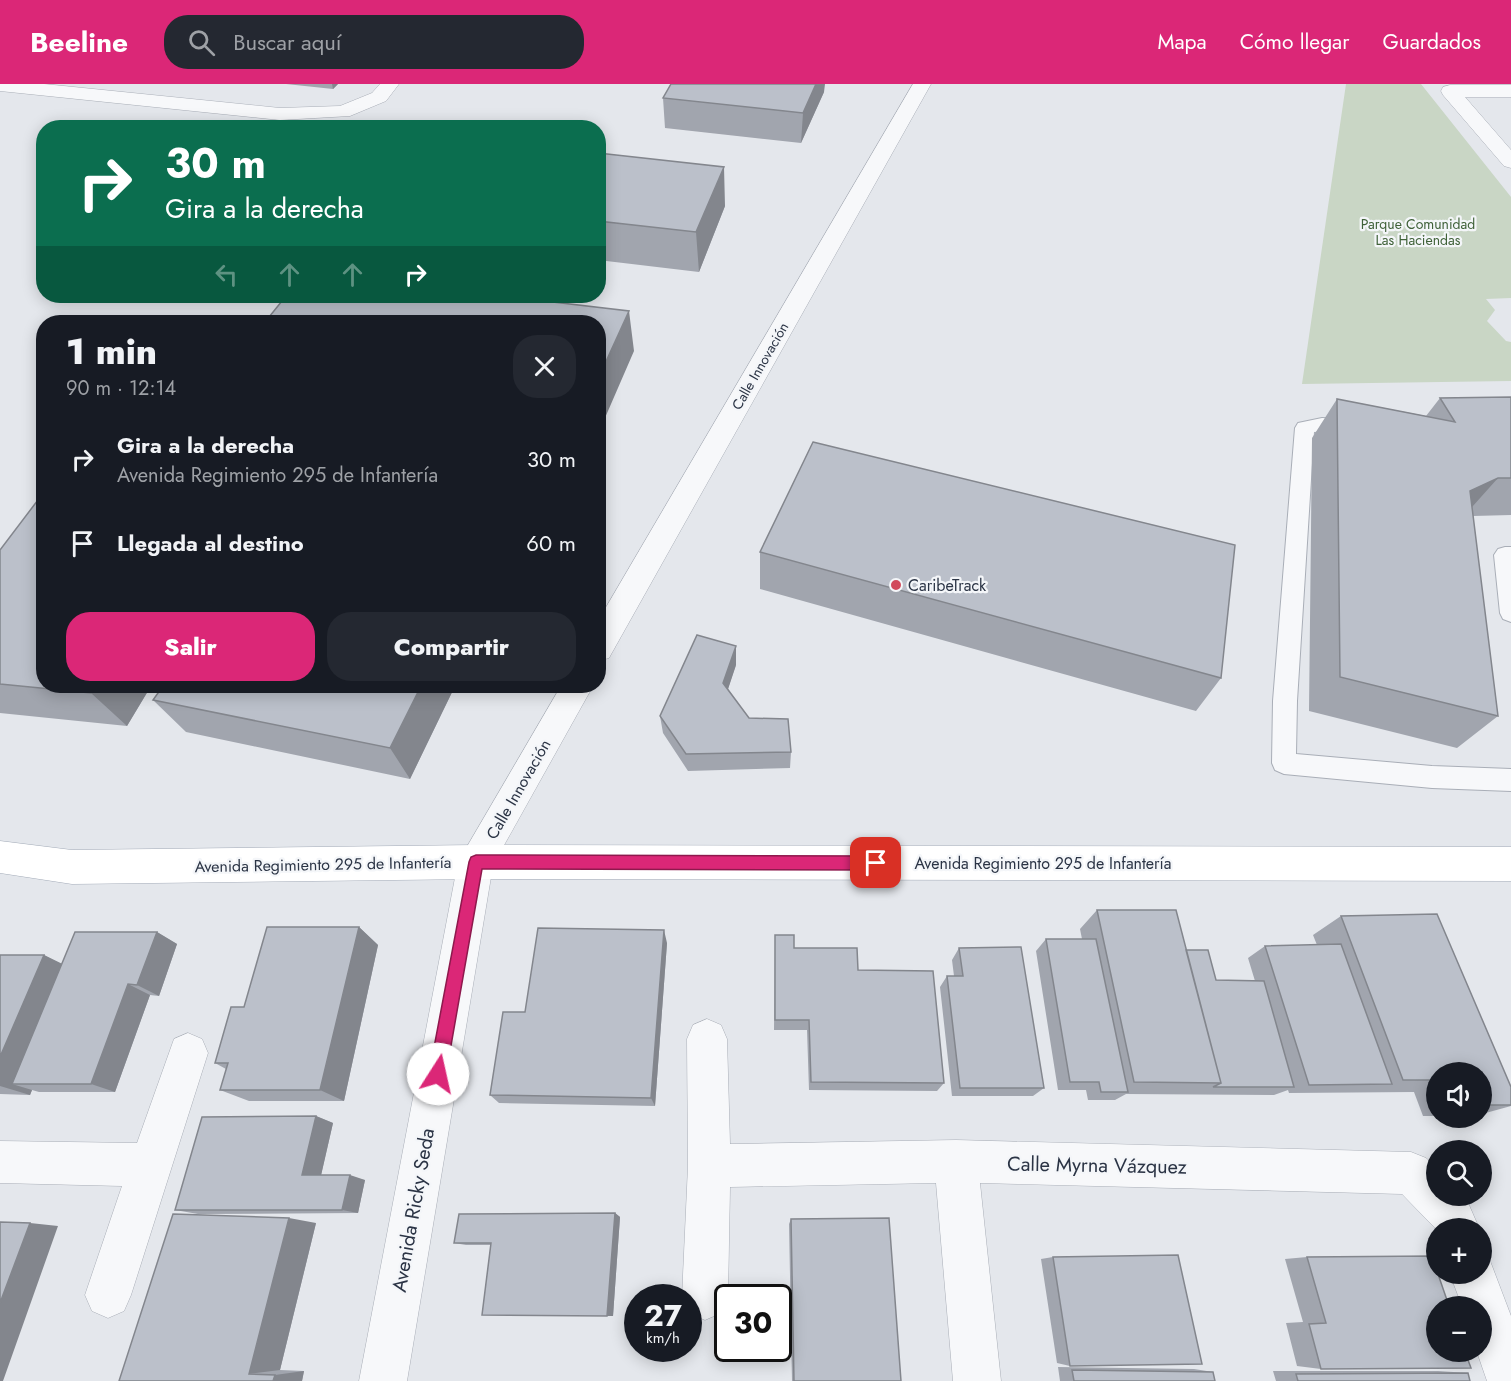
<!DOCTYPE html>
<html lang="es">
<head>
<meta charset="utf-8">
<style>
	:root { --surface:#171b24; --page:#242831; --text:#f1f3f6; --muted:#9ea1a6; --accent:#db2777 }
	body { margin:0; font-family:Jost,sans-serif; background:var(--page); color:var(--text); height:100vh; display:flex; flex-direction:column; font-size:22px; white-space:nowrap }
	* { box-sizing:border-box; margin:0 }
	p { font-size:20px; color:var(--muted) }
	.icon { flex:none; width:33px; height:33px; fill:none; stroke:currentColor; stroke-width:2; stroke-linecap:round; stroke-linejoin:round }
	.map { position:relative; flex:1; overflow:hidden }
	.sheet { position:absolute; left:36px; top:231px; width:570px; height:378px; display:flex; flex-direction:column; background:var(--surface); border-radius:24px; box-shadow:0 3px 15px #0003 }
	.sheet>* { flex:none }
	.hud { position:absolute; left:36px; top:36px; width:570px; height:183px; border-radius:24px; box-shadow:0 3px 15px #0003; background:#0b6e4f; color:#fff; overflow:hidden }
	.tools { position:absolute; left:1426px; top:978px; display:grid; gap:12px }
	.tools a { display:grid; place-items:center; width:66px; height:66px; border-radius:50%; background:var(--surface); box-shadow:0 3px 15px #0003; font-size:30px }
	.speed { position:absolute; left:624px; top:1200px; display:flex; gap:12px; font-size:30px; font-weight:700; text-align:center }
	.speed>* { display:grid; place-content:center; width:78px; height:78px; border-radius:50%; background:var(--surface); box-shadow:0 3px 15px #0003; line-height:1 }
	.speed small { font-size:15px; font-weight:400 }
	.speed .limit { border:3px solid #111; border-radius:9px; background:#fff; color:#111 }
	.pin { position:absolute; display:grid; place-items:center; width:51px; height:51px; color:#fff; margin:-26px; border-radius:12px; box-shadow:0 3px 9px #0006 }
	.me { position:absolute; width:66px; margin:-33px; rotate:10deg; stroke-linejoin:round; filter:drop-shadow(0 0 4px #0008) }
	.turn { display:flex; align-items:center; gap:21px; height:126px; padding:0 30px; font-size:27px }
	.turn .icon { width:78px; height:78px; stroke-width:2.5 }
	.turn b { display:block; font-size:42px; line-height:51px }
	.lanes { display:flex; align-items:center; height:57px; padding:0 30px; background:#0003; justify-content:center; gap:30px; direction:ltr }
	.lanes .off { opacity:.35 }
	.round { display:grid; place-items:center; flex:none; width:63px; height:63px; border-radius:24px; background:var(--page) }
	.headline { display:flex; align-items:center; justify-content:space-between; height:102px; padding:0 30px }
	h1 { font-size:36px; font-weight:800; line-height:45px }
	.cta { display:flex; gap:12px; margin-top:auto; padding:12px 30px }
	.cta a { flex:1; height:69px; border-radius:24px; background:var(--accent); color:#fff; font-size:24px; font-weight:800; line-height:69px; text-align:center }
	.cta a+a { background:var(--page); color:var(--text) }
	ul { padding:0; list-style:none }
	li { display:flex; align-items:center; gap:18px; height:84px; padding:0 30px }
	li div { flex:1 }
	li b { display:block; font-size:22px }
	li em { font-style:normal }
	header { display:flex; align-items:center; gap:36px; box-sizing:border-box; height:84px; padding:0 30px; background:var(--accent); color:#fff }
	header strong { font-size:28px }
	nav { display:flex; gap:33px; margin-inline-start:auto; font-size:21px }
	.search { width:420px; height:54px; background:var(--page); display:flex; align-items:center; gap:15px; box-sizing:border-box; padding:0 21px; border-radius:24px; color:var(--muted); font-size:22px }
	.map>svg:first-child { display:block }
</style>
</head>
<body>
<header>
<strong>Beeline</strong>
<div class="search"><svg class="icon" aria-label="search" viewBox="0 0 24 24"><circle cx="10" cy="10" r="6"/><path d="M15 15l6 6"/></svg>Buscar aquí</div>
<nav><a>Mapa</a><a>Cómo llegar</a><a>Guardados</a></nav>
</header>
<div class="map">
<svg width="1511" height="1297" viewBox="0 0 1511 1297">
	<rect width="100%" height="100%" fill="#e4e7ec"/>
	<path fill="#c9d6c5" d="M1346 0H1421L1511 113V214L1486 215 1495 226 1487 237 1506 257 1511 258V297L1302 300Z"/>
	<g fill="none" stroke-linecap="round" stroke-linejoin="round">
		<defs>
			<path id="service" d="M1322 334 1360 336 1362 340 1360 344 1314 348 1297 617 1296 670 1432 682 1511 685V707L1432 704 1284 690 1275 686 1272 679 1273 617 1295 344 1298 339Z
				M1505 463H1511V538L1503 535 1500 529 1494 471 1498 465Z"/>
			<path id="minor" d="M0 0H44L280 24 340 22 372 9 380 0H399L386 17 350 32 280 36 0 7Z
				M913 0H931L609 574 598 577V537Z
				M1450 1H1511V13H1465L1511 66V84L1504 82 1443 11 1441 7 1443 3Z
				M561 602H593L493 781 407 1297H359L458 778Z
				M707 935 721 941 727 955 730 1060 956 1056 1411 1068 1426 1074 1437 1084V1112H1464L1466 1114 1479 1144H1437V1149L1435 1144 1402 1110 980 1099 1001 1297H953L936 1099 730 1103 728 1213 721 1229 705 1236 689 1229 688 1214 682 1213 688 1082 687 955 693 941Z
				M188 949 202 955 208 969 131 1211 124 1227 108 1234 92 1227 85 1211 122 1102 0 1099V1057L137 1059 174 955Z
				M1482 1171 1489 1174 1511 1232V1297H1487L1477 1268H1482V1222H1462L1450 1190H1482Z"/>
			<path id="primary" d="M0 757 72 766 476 761 1511 763V797L476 795 72 800 0 789Z"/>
		</defs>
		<use href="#service" stroke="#a9aeb7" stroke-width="2"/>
		<use href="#minor" stroke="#a9aeb7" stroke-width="1"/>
		<use href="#primary" stroke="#a3abb8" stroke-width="1"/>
		<use href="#service" fill="#f7f8fa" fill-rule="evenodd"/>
		<use href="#minor" fill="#f7f8fa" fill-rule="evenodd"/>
		<use href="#primary" fill="#fff" fill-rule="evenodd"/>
	</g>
	<path fill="#a1a5ae" d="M286 0H338L333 5Z
		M824 8 801 59 665 44 663 14Z
		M598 69 725 122 699 188 598 176Z
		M1511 313V431L1473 432 1498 632 1457 664 1309 627 1312 354 1337 315 1426 332 1440 314Z
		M0 466 44 602H151L127 642 0 629Z
		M760 468 1221 594 1196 627 760 505Z
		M736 581 728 605 749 634 791 668 790 684 688 687 663 649 660 632Z
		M455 602 410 695 186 648 153 616Z
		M1097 826 1186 866 1216 896 1255 897 1248 874 1265 862 1317 861 1313 851 1341 832 1511 1003V1022L1482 1030V988H1437V1032H1423L1414 1008 1289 1009 1288 1006 1274 1011 1126 1010 1115 1016H1088L1086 1006H1058L1036 867 1046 855H1082L1080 845Z
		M359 843 378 861 344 1017H249L220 1006 226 985 215 979 244 923Z
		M157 848 177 860 159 912 150 911 115 1008H39L32 1006 30 1011 0 1010V871H44L61 880Z
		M775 851 794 864 858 886 944 999 937 1007 809 1006 807 946H774Z
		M667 859 655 1022 499 1019 490 1011 525 928Z
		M959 864 1044 1004 1033 1012H952L940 903 947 892H954L952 876Z
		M316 1032 333 1039 321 1091 365 1096 358 1129 198 1130 175 1126Z
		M615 1129 620 1133 613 1232H607L491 1161H466L454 1159Z
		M791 1135 901 1297H792L789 1140Z
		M316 1139 280 1286 304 1287 302 1297H119Z
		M1432 1172 1321 1285 1297 1282 1286 1239 1303 1238 1285 1175 1307 1173Z
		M1053 1173 1070 1282 1057 1279 1041 1175Z
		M1058 1283 1194 1285 1213 1288 1215 1297H1060Z
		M1273 1287H1438L1468 1289 1470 1297H1276Z"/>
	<path fill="#83868d" d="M332 0H338L333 5Z
		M816 0H825L824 8 801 59 803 29Z
		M724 83 725 122 699 188 696 148Z
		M629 227 634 267 598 350V295Z
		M1498 394 1464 432 1470 407Z
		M736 562V581L724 617 723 599Z
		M96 602H151L127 642 91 609Z
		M421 602H455L410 695 390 664Z
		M359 843 378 861 344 1017 320 1006Z
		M664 846 667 859 655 1022 651 1014Z
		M157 848 177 860 159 912 137 901Z
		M44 871 79 888 12 1000 32 1006 30 1011 0 1002V973Z
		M128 900 150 911 115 1008 91 1000Z
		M316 1032 333 1039 320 1096 302 1091Z
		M350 1091 365 1096 358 1129 342 1126Z
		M615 1129 620 1133 613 1232H607Z
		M289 1134 316 1139 280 1286 249 1290Z
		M30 1139 58 1142 3 1297H0V1219Z
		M304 1287 302 1297H273L275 1291Z"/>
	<path fill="#bbc0ca" stroke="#83868d" stroke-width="1.5" d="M671 0H816L803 29 663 14Z
		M598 69 724 83 696 148 598 137Z
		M286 212H501L629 227 598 295V238H265Z
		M1511 313V394H1498L1470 407 1498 632 1340 593 1337 315 1455 338 1440 314Z
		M813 358 1235 461 1221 594 760 468Z
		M44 408V602H96L91 609 0 600V466Z
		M697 551 736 562 723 599 749 634 788 635 791 668 686 670 660 632Z
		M163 602H421L390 664 153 616Z
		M1097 826H1176L1221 999 1134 998Z
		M1437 830 1511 1003V1021H1482V988H1437V996H1403L1341 832Z
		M267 843H359L320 1006H220L228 979H215L231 923H244Z
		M538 844 664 846 651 1014 490 1011 503 928H525Z
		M75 848H157L137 901 128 900 91 1000H12Z
		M775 851H794V864H857L858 886 933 887 944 999 811 998 809 936H775Z
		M1046 855H1096L1128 1008H1101L1099 998H1070Z
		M1341 860 1392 1000 1309 1001 1265 862Z
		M1021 863 1044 1004H960L947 892H963L959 864Z
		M1186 866H1208L1216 896 1264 897 1294 1003H1213L1221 999Z
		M0 871H44L0 973Z
		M316 1032 302 1091H350L342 1126H175L202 1033Z
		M615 1129 607 1232 482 1231 491 1159H454L459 1130Z
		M173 1130 289 1134 249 1290 275 1291 273 1297H119Z
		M889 1134 901 1297H794L791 1135Z
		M0 1138 30 1139 0 1219Z
		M1178 1171 1202 1280 1070 1282 1053 1173Z
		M1432 1172 1437 1190H1438L1449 1222H1437V1268H1465L1471 1284 1321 1285 1309 1240 1326 1239 1307 1173Z
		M1072 1286 1213 1288 1215 1297H1074Z
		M1468 1289 1470 1297H1298L1296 1290Z"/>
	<path fill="#db2777" stroke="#8e194d" stroke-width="1.5" d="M476 771 876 772 881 774 883 779 881 784 876 786 482 785 446 990 444 996 438 998 432 996 429 990 469 778 471 773Z"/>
	<circle fill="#d1495b" stroke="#f4f6f9" stroke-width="2" cx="896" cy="501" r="6"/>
	<g text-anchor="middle" stroke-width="4.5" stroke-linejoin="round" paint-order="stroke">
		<g font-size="14" fill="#3f6138" stroke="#f4f6f9">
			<text x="1418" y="145">Parque Comunidad<tspan x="1418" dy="16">Las Haciendas</tspan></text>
		</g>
		<g font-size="14" fill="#2b3445" stroke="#f4f6f9">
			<text transform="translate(760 282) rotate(-60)" y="5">Calle Innovación</text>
		</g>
		<g font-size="16" fill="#2b3445" stroke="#f4f6f9" text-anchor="start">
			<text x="908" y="507">CaribeTrack</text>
		</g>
		<g font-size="16" fill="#2b3445" stroke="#f4f6f9">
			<text transform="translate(518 705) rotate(-60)" y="6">Calle Innovación</text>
			<text x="1043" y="785">Avenida Regimiento 295 de Infantería</text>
			<text transform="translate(323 780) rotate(-1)" y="6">Avenida Regimiento 295 de Infantería</text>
		</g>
		<g font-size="20" fill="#2b3445" stroke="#f4f6f9">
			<text transform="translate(1097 1081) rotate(1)" y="7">Calle Myrna Vázquez</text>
			<text transform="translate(413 1126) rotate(-80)" y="7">Avenida Ricky Seda</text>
		</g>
	</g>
</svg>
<div class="tools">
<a><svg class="icon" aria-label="sound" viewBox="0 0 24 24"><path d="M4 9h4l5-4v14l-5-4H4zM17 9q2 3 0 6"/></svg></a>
<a><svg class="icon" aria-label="search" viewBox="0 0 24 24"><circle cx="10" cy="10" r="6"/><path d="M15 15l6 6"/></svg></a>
<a>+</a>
<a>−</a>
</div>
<div class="speed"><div>27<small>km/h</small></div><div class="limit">30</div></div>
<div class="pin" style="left:876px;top:779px;background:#d93025"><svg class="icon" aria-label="arrive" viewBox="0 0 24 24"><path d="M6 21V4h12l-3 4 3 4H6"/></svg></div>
<svg class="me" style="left:438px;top:990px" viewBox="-20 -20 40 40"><circle r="19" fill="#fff"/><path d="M0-13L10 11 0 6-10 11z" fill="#db2777"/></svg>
<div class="hud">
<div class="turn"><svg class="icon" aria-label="right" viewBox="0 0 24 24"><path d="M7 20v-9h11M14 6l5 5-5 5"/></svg><div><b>30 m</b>Gira a la derecha</div></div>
<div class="lanes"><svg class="icon off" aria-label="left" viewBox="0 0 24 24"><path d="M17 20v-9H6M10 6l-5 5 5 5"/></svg><svg class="icon off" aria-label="ahead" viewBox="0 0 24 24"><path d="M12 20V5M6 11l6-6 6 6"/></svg><svg class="icon off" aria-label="ahead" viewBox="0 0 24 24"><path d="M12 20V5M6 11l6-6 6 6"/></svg><svg class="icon" aria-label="right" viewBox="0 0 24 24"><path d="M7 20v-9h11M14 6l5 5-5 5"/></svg></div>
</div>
<section class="sheet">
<div class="headline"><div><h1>1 min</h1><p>90 m · 12:14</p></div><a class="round"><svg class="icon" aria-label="close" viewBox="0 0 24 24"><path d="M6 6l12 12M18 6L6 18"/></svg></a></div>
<ul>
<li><svg class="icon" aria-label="right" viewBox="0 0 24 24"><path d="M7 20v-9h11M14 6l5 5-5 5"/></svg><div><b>Gira a la derecha</b><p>Avenida Regimiento 295 de Infantería</p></div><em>30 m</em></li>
<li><svg class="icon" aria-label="arrive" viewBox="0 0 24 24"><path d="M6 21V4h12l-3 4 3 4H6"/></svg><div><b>Llegada al destino</b></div><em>60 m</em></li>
</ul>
<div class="cta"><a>Salir</a><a>Compartir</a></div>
</section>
</div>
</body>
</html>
